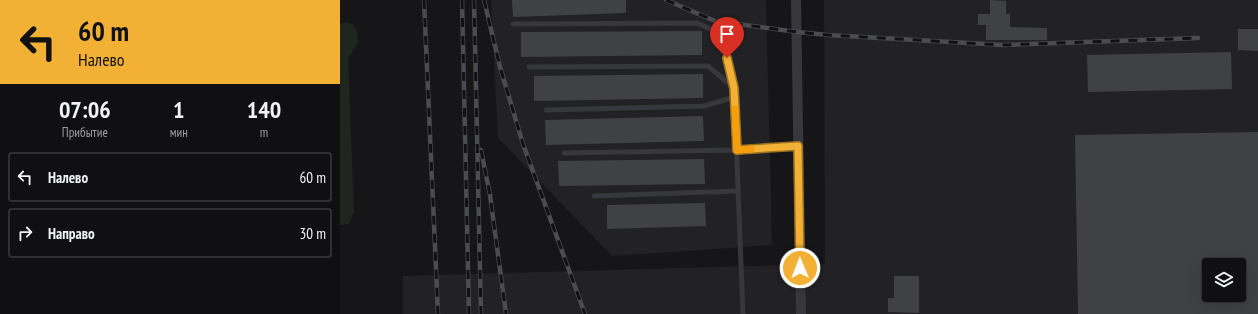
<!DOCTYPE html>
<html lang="ru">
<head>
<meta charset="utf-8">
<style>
	:root { --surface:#101012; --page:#1e1e20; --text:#f1f3f6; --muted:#9c9d9f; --line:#303032 }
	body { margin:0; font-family:"PT Sans Narrow",sans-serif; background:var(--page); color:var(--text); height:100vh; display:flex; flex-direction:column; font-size:15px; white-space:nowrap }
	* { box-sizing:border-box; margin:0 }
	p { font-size:13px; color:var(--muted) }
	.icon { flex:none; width:22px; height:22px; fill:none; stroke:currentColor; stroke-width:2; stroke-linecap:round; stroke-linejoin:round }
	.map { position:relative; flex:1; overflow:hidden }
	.panel { display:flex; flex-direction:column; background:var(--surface); width:340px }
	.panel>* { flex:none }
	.hud { background:#f2b134; color:#111; overflow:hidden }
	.controls { position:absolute; left:862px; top:258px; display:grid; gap:8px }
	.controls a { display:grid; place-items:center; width:44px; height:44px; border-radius:4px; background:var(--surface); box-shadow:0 4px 16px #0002,0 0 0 1px var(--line); font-size:20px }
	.pin { position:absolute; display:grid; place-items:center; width:34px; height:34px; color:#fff; margin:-41px -17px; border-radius:50% 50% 50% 0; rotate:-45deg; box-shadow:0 0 4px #0007 }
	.pin .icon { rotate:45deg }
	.me { position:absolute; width:44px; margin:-22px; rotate:359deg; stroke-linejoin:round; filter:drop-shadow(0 0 3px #0008) }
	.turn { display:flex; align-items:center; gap:14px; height:84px; padding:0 12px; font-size:18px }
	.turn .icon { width:52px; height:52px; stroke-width:2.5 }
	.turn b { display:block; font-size:28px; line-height:34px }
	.eta { display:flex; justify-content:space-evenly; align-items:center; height:68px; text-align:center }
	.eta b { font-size:24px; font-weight:700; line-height:28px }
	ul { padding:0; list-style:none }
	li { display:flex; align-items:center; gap:12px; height:50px; margin:0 8px 6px; padding:0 4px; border:2px solid var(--line); border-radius:4px }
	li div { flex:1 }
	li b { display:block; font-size:15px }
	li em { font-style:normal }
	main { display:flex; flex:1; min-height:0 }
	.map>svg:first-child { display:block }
</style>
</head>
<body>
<main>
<section class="panel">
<div class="hud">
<div class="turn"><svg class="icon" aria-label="left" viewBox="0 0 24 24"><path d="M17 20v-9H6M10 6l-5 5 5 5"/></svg><div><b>60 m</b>Налево</div></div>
</div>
<div class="eta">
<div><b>07:06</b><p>Прибытие</p></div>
<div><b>1</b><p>мин</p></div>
<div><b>140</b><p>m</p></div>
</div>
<ul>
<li><svg class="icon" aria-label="left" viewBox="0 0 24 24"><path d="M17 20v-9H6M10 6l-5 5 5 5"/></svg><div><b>Налево</b></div><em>60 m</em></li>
<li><svg class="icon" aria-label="right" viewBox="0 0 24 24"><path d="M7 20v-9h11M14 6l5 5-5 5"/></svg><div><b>Направо</b></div><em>30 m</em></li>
</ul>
</section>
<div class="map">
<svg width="918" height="314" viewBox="0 0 918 314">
	<rect width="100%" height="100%" fill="#161618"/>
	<path fill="#222225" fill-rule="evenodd" d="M151 0H426L432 245 272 256 158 138Z
		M484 0H918V314H63V276L485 264ZM869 265H899V295H869Z"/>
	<path fill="#1e261f" d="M6 22C17 25 17 32 19 42L8 58 14 212 9 224 0 225V24Z"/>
	<path fill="#404145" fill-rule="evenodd" d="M172 0H286V13L173 17Z
		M650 0 666 1V14H670V27L707 28V40H646V25H638V14H650Z
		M898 29H918V51L898 50Z
		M362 31V55L181 57V32Z
		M891 52 892 89 748 92 747 55Z
		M363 74V98L194 101V76Z
		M363 116 364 141 206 145 205 120Z
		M918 132V314H738L735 135ZM869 265H899V295H869Z
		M364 159 365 184 219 186 218 161Z
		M365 203 366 226 267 229V205Z
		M554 276H579V313L548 312V298H554Z"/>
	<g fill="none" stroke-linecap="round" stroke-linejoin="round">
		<path stroke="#37383d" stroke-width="5" d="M173 24 357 23 373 30 384 44 394 88 403 314
			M189 67 368 66 394 88
			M206 110 364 106 395 97
			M224 153 397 150 458 146
			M254 196 398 191"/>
		<path stroke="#37383d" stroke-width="10" d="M456 0 461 314"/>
		<defs>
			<path id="rail" d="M84 0 98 314
				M122 0 129 314
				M134 0 141 314
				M144 0 160 67 183 144 245 314
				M326 0 375 21 457 32 488 35 663 45 858 38
				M141 150 150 195 166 314"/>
		</defs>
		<use href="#rail" stroke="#4a4c52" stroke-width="4.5"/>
		<use href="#rail" stroke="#111113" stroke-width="3" stroke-dasharray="9" stroke-linecap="butt"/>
	</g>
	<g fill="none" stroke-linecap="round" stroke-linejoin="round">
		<defs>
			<path id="route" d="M387 58 394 88 397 150 458 146 460 268"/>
		</defs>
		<use href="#route" stroke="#9d7322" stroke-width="10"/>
		<use href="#route" stroke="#f2b134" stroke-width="7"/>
		<path stroke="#f59e0b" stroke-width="7" d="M395 109 397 150 411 149"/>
	</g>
</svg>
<div class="controls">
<a><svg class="icon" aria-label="layers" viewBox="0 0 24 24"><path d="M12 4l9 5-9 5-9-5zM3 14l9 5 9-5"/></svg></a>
</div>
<div class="pin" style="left:387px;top:58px;background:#d93025"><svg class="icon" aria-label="arrive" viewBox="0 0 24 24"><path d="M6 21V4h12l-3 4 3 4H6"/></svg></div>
<svg class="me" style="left:460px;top:268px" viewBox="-20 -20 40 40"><circle r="17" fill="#f2b134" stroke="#fff" stroke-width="3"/><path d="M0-11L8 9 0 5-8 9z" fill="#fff"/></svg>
</div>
</main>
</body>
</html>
